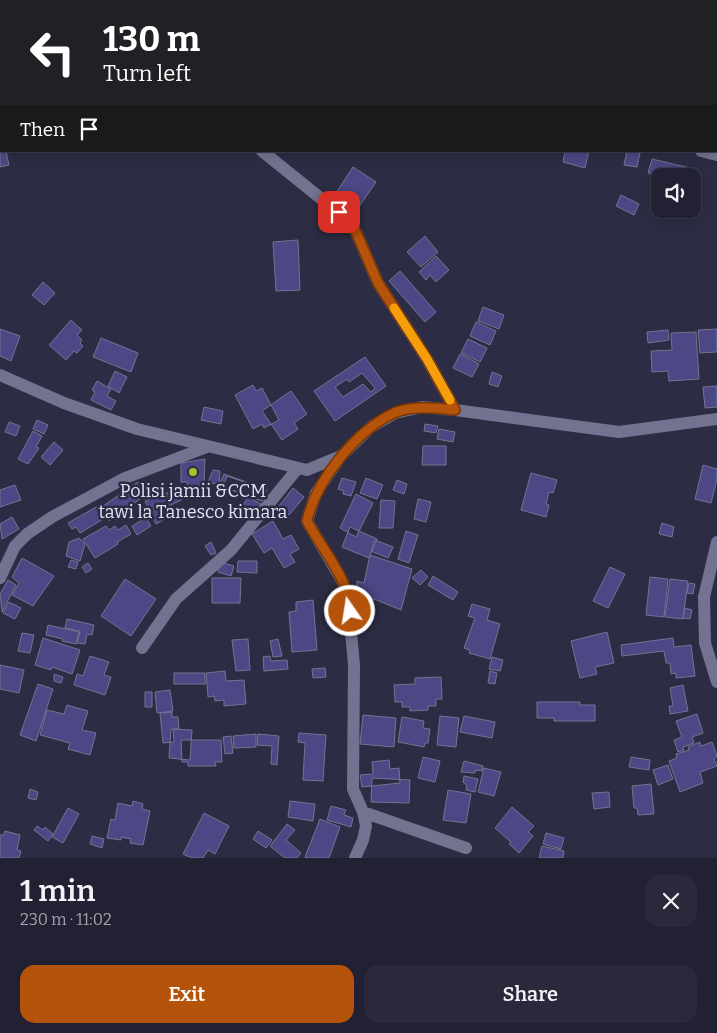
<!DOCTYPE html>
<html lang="en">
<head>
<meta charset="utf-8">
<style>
	:root { --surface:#212133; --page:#29293b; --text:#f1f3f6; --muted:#a2a3ac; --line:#3e3e4e; --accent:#b45309 }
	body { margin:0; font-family:Bitter,serif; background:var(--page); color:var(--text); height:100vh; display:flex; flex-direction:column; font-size:19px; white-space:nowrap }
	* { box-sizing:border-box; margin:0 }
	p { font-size:16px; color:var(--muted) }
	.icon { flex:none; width:28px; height:28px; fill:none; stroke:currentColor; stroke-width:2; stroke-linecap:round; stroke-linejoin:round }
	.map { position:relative; height:858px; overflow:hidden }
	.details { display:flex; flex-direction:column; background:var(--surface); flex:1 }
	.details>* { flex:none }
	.guide { position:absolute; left:0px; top:0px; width:718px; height:152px; box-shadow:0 2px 12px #0003,0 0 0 1px var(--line); background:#202124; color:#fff; overflow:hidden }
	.controls { position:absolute; left:651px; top:168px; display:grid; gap:10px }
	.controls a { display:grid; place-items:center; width:50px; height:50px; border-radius:10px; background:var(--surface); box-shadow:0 2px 12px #0003,0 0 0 1px var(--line); font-size:25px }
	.pin { position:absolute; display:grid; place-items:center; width:42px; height:42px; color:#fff; margin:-21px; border-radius:10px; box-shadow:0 2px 8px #0006 }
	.me { position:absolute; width:55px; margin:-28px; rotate:347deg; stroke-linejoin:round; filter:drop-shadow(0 0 4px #0008) }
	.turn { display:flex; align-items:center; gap:18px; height:105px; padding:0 20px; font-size:22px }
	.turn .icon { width:65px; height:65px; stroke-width:2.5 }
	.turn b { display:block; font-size:35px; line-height:42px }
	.then { display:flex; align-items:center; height:48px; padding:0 20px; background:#0003; gap:10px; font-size:19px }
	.round { display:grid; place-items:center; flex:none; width:52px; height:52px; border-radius:15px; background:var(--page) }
	.summary { display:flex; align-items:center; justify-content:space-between; height:85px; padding:0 20px }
	h1 { font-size:30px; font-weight:600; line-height:38px }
	.cta { display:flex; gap:10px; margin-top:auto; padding:10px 20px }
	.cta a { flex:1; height:58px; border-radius:15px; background:var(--accent); color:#fff; font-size:20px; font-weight:600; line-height:58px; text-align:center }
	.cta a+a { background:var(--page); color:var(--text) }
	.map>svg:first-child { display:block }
</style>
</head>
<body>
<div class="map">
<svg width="717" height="858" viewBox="0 0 717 858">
	<rect width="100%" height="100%" fill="#2c2c44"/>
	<path fill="#4b4885" stroke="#737490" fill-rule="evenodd" d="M0 151H6L9 165 0 167Z
		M565 151H589L585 168 563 162Z
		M627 151 640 153 637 167 624 165Z
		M652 159 690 168 688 176H660V186L657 185 660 176 648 173Z
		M353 167 376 182 356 211 334 196Z
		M621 195 639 204 634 215 616 206Z
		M425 236 438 252 421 267 407 252Z
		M298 240 300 290 276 291 273 242Z
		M436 256 449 270 436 282 430 275 426 280 419 272Z
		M400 271 436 312 425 322 389 281Z
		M43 282 55 293 44 305 32 295Z
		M483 307 504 315 499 329 478 321Z
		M71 320 82 330 77 335 82 340 80 343 83 346 77 353 74 351 66 360 49 345Z
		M476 322 496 331 490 345 470 336Z
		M0 329 20 336 11 361 0 356Z
		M717 329V352L700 353 698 330Z
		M668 330 669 340 648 343 647 332Z
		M696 332 699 379 669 381 668 371 652 372 651 351 672 350 671 333Z
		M101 338 138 353 131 372 93 357Z
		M468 339 487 348 480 362 461 353Z
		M460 354 479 364 472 377 453 368Z
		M365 357 386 386 335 421 314 391ZM362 373 375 388 371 392 363 384 343 397 335 387 347 379 349 382Z
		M115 371 127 377 119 393 108 386Z
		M492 372 502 376 498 387 489 384Z
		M97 381 111 389 107 396 116 401 111 410 91 400 95 392 92 390Z
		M253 385 256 391 262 388 279 420 264 428 262 424 253 429 235 395Z
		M717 386V407L705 408 703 387Z
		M291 391 307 414 294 423 298 429 282 440 262 411Z
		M204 407 223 411 221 424 201 420Z
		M37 420 48 425 44 434 33 429Z
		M9 422 20 426 16 436 5 432Z
		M425 424 438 426 436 433 424 431Z
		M439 429 455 432 453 442 437 439Z
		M33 431 42 436 36 447 39 448 28 464 18 459Z
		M54 442 63 450 50 465 41 457Z
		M423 446H446V465H422Z
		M205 459 204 486 188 487 187 482H181V463Z
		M703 465 717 469V479L711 503 695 499Z
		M213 470 220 471 219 485 208 482Z
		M531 473 557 480 553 493 549 492 546 504 549 505 546 517 521 510Z
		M224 474 263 488 259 500 219 485Z
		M227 476 267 490 262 501 223 487Z
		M342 478 356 482 351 496 343 494 344 491 338 489Z
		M366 478 383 485 377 499 360 493Z
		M397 480 407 484 404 494 393 490Z
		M138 482 147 494 109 521 100 508Z
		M15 485 21 500 0 507V490Z
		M177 488 183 499 169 506 173 515 156 524 145 501 153 497 151 494 160 489 163 495Z
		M293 488 304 497 289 515 279 506Z
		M356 494 373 503 356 537 340 528Z
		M248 497 261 504 252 519 239 512Z
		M418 499 431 502 426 522 414 519Z
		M381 500 395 501 393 528H379Z
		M98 506 105 518 80 533 76 527 72 529 68 523Z
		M12 517 19 529 2 539 0 524Z
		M146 518 151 526 137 535 132 526Z
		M273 521 283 539 291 535 299 549 290 554 295 562 284 568 272 548 264 553 252 534Z
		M662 523 674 527 672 537 659 534Z
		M126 525 131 534 117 542 118 544 95 558 83 539 106 526 109 530 115 526 118 530Z
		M350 527 377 539 369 558 342 547Z
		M406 531 418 535 409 563 398 559Z
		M79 538 85 544 80 561 66 556 69 542Z
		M375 540 393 547 388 558 371 551Z
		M211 542 216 553 211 555 205 546Z
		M370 555 412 569 401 610 374 599 371 602 357 600 350 589 356 588 357 581 364 583Z
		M22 558 54 576 33 606 12 595 19 583 12 577Z
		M71 560 78 562 76 569 68 567Z
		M238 561H257V573L237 572Z
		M220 562 234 566 231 576 218 572Z
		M88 563 92 569 86 573 82 567Z
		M610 567 625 574 608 608 593 601Z
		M421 570 428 577 420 585 412 578Z
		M433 576 458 592 453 600 428 585Z
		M650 577 668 579 664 617 646 615Z
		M212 578H241L240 603H212Z
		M125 579 156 599 131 636 101 616Z
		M670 579 688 581 683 619 665 617Z
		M8 580 16 585 2 612 0 594Z
		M689 583 695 584 693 594 687 593Z
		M313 600 317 650 292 652 289 612 296 611V602Z
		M9 602 21 608 15 619 3 613Z
		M356 603 367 604 366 620 354 619Z
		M472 604 490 609 487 620 500 624 490 659 469 653 470 650 464 648 475 618 468 616Z
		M685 608 692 610 690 619 683 618Z
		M67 619 94 625 92 635 87 634 85 644 77 643 80 631 65 628Z
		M48 625 79 632 76 644 62 641 63 639 46 635Z
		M607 632 614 663 595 667 597 674 580 678 571 641Z
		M22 633 34 635 30 653 18 651Z
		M43 638 80 650 72 674 52 667 51 670 35 665Z
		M673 638 674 647 691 645 695 676 676 678V673L671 674 670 663H666L664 651 622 656 621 645Z
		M248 639 250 670 236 671 232 640Z
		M278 639 282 656 273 657 270 641Z
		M90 656 109 662 104 675 111 677 105 695 74 685 77 674 83 676Z
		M270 656 271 661 287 660 288 669 264 671 263 657Z
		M492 657 503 660 500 671 489 669Z
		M0 665 24 670 19 693 0 689Z
		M325 668 326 677 313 678 312 669Z
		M225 671 226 681 244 680 246 704 224 706V700L215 701 214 696 208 697 206 673Z
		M490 671 497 673 495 684 488 683Z
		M174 673H205V684H174Z
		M54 674 63 677 61 683 54 681Z
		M441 677 442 699H436V706H428V710L410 711V707H402V702H395L394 685 415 684V678Z
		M38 684 53 689 36 741 20 735Z
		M683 685 688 711 670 714 669 706H673L670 688Z
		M170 690 173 711 157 713 155 692Z
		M145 692H152V707H145Z
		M537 702H580V705H595V721H554V718H537Z
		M67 705 88 711 82 730 96 733 90 755 68 749 70 743 40 735 47 710 64 714Z
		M172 712V717H178L179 729H173L174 742 163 743 160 713Z
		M697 714 703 733 692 737 694 743 683 747 684 750 678 752 674 740 682 737 676 721Z
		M363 715 396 718 394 747 360 744Z
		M440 716 459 718 456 747 437 745Z
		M464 716 495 722 492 738 460 732Z
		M402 717 424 721 423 728 430 729 428 743H425L424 747 398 742Z
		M171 729 192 730 190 760 169 758Z
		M299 733 326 735 323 781 303 780 305 743 298 742Z
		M256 734V747L234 748 233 736Z
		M258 734 279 736 277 765 271 764 272 746 257 745Z
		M231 736 233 753 225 754 223 737Z
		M181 740H221L222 762H215L216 766H188V762H182Z
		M700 742 701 746 712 742 717 756 714 759 717 766 700 772 703 783 680 792 669 761 677 758 676 754 689 750 688 747Z
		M423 757 440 761 435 782 418 778Z
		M631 757 650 760 649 770 629 767Z
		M389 760 390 769 399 768 400 783 362 787 360 775 373 774 372 762Z
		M464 761 483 766 482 771 475 770V773L461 772Z
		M668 765 673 779 658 785 653 770Z
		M484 768 501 772 494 796 478 792Z
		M464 776 478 779 475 792 466 790 467 786 463 782Z
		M372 778 410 780 409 803 371 802Z
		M651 784 654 814 638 815 637 808H634L632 786Z
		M30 789 38 792 36 800 28 798Z
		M448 790 471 794 466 823 443 820Z
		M609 792 610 807 594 809 592 793Z
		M133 801 143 804 142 809 150 811 143 845 130 843 131 839 121 837V840L107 838 111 819 115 820 118 803 132 806Z
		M290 801 315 804 313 821 288 817Z
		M331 806 346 810 344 815 353 818 351 827 327 820Z
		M512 807 534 826 528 832 533 836 519 853 509 844 511 842 495 828Z
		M68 808 79 814 63 843 52 837Z
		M204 813 229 826 215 854 208 850 203 858H192L183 854Z
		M320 819 340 827 329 858H308L305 857Z
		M287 824 295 830 286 840 301 853 297 858H285L270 846Z
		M37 826 43 830 45 827 53 834 48 841 34 830Z
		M5 831 20 835 17 850 21 851 19 858H0V835H4Z
		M258 831 272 840 266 848 253 839Z
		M546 833 564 838 561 849 543 844Z
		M92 836 104 839 102 848 90 844Z
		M542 846 564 851 563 858H539Z"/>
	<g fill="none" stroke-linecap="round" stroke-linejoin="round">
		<path stroke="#727390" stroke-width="12" d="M83 0 84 1
			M262 151 339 213 356 232 378 283 427 359 455 410
			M701 151 717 155
			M0 375 64 403 137 429 307 470 341 456 371 427 395 413 422 407 455 410 619 432 717 419
			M341 456 316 493 307 521 340 577 351 600 350 621 354 665 353 789 363 812 366 826 363 840 355 858
			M717 542 704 597 705 643 717 682
			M0 578 15 546 27 534 52 517 125 478 207 447
			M142 648 176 599 231 550 298 468
			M363 812 466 848"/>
	</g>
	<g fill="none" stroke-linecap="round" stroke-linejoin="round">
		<defs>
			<path id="route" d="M339 212 356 232 378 283 427 359 455 410C436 408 413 405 394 413 356 431 316 480 307 521 320 546 351 582 350 611"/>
		</defs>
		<use href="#route" stroke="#753606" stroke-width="12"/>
		<use href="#route" stroke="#b45309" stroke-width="9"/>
		<path stroke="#f59e0b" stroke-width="9" d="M394 308 427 359 450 400"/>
	</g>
	<circle fill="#a0ca2c" stroke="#2c2c44" stroke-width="2" cx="193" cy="472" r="5"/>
	<g text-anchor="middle" stroke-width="5" stroke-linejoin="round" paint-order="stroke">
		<g font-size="18" fill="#e2e3f3" stroke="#2c2c44">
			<text x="193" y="497">Polisi jamii &amp;CCM<tspan x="193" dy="21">tawi la Tanesco kimara</tspan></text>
		</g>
	</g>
</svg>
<div class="controls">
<a><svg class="icon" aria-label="sound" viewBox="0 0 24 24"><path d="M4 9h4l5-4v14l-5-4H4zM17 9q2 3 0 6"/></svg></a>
</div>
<div class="pin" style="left:339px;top:212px;background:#d93025"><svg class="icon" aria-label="arrive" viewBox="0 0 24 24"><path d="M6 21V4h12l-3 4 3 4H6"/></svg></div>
<svg class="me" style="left:350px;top:611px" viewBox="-20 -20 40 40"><circle r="17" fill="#b45309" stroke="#fff" stroke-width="3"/><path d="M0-11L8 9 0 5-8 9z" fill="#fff"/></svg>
<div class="guide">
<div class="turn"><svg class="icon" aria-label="left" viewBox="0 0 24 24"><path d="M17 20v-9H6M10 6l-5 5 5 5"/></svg><div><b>130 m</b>Turn left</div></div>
<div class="then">Then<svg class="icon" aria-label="arrive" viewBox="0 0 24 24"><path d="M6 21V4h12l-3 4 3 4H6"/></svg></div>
</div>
</div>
<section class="details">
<div class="summary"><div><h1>1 min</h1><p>230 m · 11:02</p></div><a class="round"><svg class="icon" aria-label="close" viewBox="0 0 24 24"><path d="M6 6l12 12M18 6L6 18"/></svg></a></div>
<div class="cta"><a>Exit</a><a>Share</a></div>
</section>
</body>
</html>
